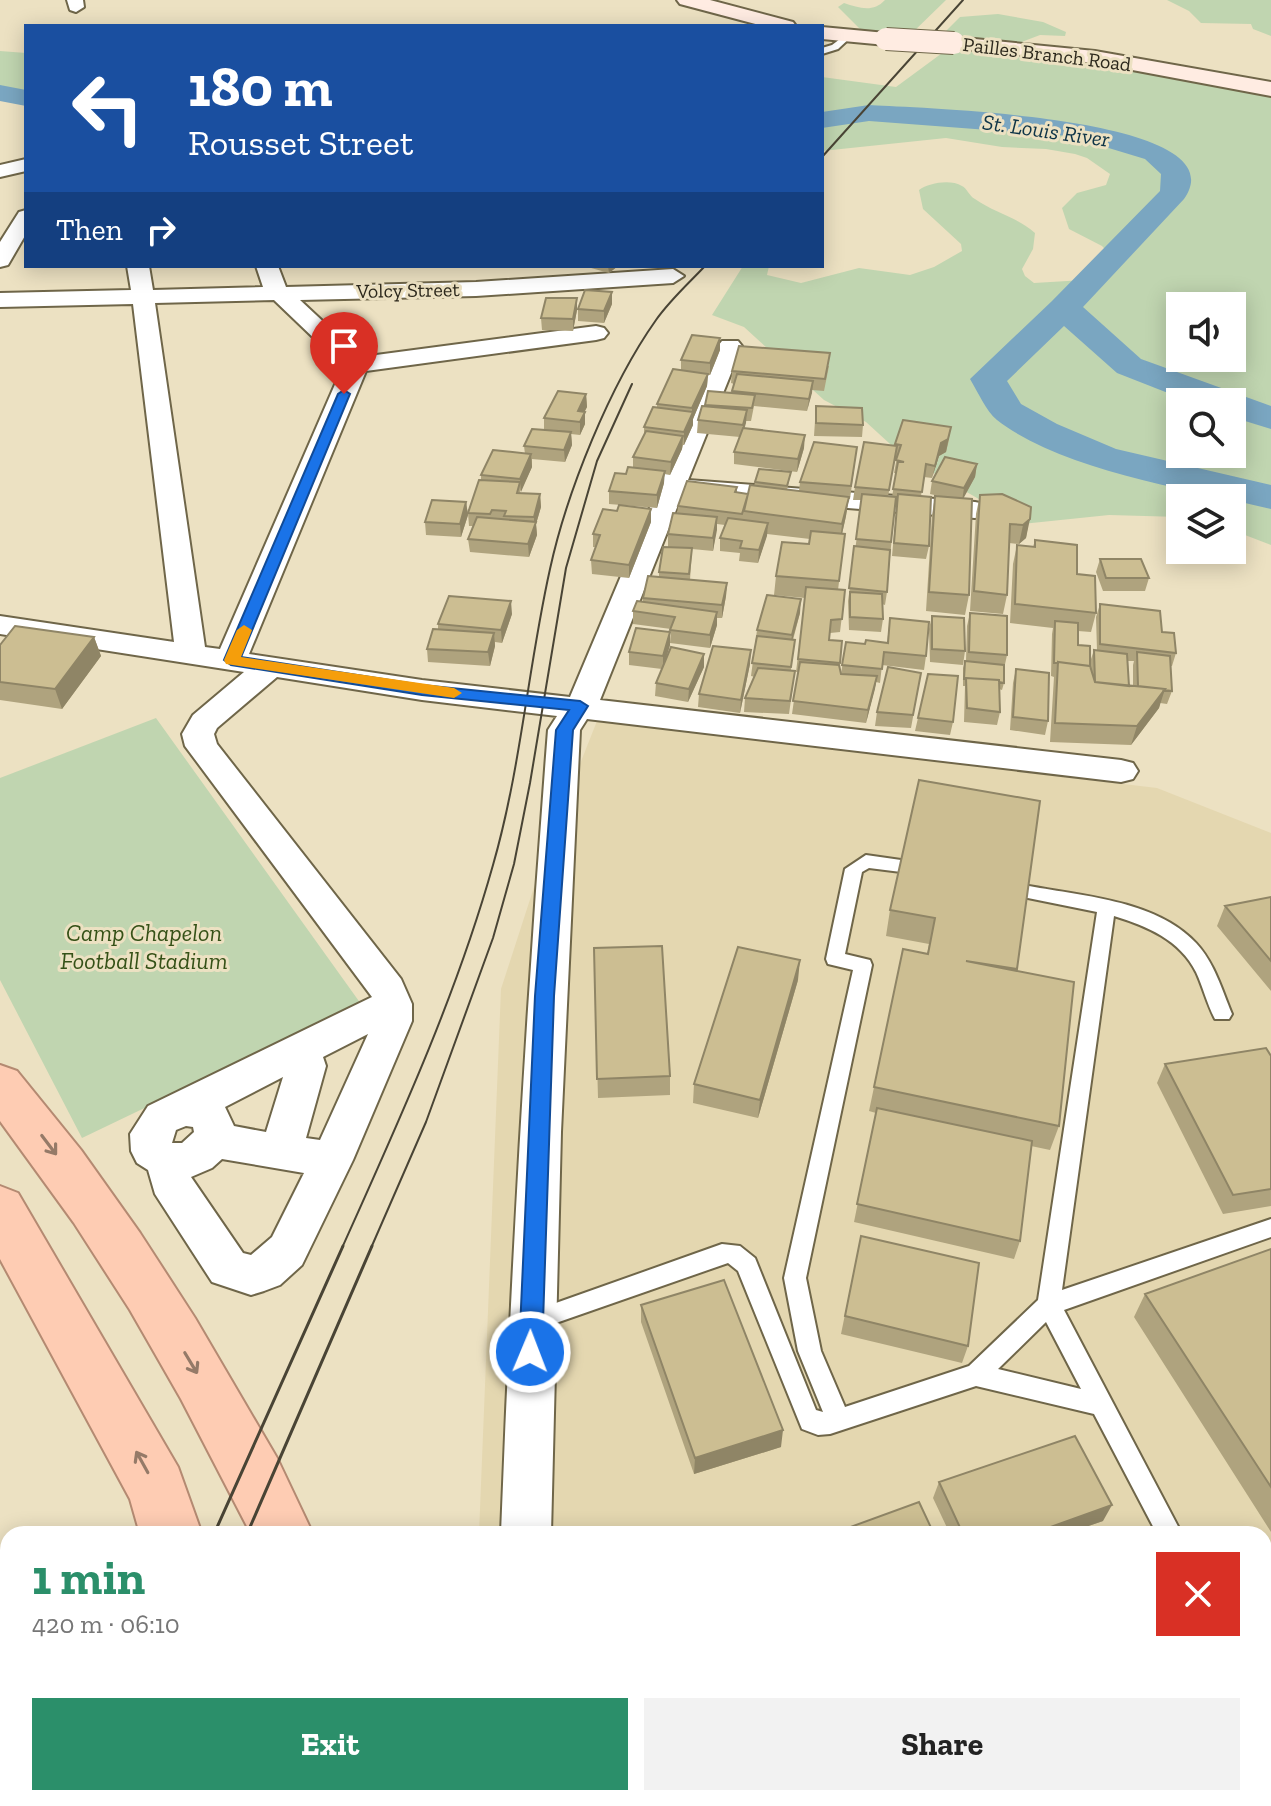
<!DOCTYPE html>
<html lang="en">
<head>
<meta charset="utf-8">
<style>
	:root { --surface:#fff; --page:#f2f2f2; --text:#222; --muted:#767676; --accent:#2b8f6a }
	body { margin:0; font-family:"Zilla Slab",serif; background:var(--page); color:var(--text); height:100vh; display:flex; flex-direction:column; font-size:30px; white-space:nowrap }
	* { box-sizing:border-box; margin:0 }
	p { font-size:26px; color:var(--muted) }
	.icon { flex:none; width:44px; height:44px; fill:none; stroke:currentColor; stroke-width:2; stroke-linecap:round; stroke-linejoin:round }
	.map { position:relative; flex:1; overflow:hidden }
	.drawer { position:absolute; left:0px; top:1526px; width:1272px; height:280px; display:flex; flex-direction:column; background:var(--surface); border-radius:24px 24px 0 0; box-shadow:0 4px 20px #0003 }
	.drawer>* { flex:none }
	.guide { position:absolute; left:24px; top:24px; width:800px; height:244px; border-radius:0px; box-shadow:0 4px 20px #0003; background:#1a4fa0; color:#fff; overflow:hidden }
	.controls { position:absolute; left:1166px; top:292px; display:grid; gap:16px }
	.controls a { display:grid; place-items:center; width:80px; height:80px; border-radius:0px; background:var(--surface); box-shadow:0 4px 20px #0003; font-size:40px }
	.pin { position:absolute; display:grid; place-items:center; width:68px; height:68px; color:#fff; margin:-82px -34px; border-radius:50% 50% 50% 0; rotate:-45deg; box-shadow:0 0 8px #0007 }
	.pin .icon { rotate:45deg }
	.me { position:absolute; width:88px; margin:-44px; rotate:1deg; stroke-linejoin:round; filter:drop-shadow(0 0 6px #0008) }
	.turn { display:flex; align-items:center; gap:28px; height:168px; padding:0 32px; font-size:36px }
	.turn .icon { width:104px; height:104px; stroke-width:2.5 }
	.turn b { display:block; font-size:56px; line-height:68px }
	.then { display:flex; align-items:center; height:76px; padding:0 32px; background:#0003; gap:16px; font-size:30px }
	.round { display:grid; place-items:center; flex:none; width:84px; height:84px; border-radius:0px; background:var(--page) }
	.overview { display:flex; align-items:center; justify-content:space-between; height:136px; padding:0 32px }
	h1 { font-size:48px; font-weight:700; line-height:60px; color:var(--accent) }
	.primary-button { display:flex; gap:16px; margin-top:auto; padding:16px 32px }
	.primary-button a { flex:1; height:92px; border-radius:0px; background:var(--accent); color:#fff; font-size:32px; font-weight:700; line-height:92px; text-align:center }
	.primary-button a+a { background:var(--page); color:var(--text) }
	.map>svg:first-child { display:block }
</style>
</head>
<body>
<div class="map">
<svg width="1271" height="1806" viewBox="0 0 1271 1806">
	<rect width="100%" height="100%" fill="#ece1c2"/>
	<path fill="#e4d7b0" d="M597 721 1157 788 1271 833V1806H468V1798H1264V1534H479L501 989 546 850Z"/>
	<path fill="#c0d5b0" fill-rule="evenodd" d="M885 0H946L909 36 862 31 838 7 844 3C859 8 873 13 885 0Z
		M1167 0H1271V36L1253 29 1251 24 1201 23 1189 11Z
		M998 14 1043 22 1066 32 1065 36 1040 35 1019 43 939 38 960 17Z
		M949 48 1095 57 1271 92V545L1232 530V498H1180V517L1109 515 1022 524 901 454 866 422 824 400 744 327 712 315 743 266H769L767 275 801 283 859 268 910 275 934 267 962 251 961 244 923 209 919 190C929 183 950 179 962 186 967 188 969 196 975 199 995 213 1017 217 1035 233L1033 249 1022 269 1025 276 1034 283 1084 280 1115 260 1102 246 1069 229 1062 208 1077 193 1106 185 1110 174 1087 158 1075 154 1046 149 1002 147 946 138 822 151V77L896 87ZM1180 306H1232V358H1180ZM1180 402H1232V454H1180Z
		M0 51 26 53V105L0 100Z
		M156 718 361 1004 82 1138 0 980V778Z"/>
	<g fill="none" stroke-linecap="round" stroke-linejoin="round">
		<path fill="#7aa6c1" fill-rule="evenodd" d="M0 85 26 90V106L0 101Z
			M869 105C907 108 1244 114 1184 199L1083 307 1141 359 1271 406V429L1232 417V402H1191L1117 373 1064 326 1007 381 1021 404 1057 424 1116 449 1271 485V509C1191 489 1064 472 997 420 986 411 978 392 970 379L1052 301 1160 191 1161 174 1145 159 1069 136 869 121 822 128V112Z"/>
		<defs>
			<path id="service" d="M848 33 852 36 838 49 822 54V48L832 45Z
				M866 855 901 860 910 866 901 872 869 868 862 872 845 954 870 960 872 965 806 1278 821 1351 845 1407 969 1366 1038 1300 1097 912 1018 896 1015 891 1018 886 1024 885C1079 896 1155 899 1196 943 1214 962 1222 990 1232 1014L1229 1019H1215C1207 1004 1203 987 1196 972 1180 940 1147 926 1114 916L1062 1290 1271 1219V1237L1064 1310 1182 1534H1157L1094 1414 976 1386 830 1434 818 1435 802 1429 738 1271 728 1263 533 1331 525 1328 522 1321 525 1314 722 1244 740 1246 755 1258 816 1410 823 1412 798 1351 784 1278 853 970 828 964 826 959 845 869ZM1046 1322 1081 1389 998 1369Z"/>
			<path id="minor" d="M67 0H83L84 7 76 12 70 10Z
				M26 159V171L0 177V165Z
				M26 210V234L8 265 0 267V242L19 212Z
				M127 266H149L153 290 263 287 256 266H278L286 287 476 282 673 269 684 276 673 283 476 296 300 300 361 357 596 326 604 328 608 333 604 338 596 340 366 371 249 654 422 680 570 697 718 346 722 341H738L742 346 688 480 975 502 985 504 989 510 985 516 975 518 682 495 600 700 1121 760 1133 763 1138 771 1133 779 1121 782 587 719 580 730 561 1132 551 1534H501C511 1266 527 998 548 730L557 716 422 700 277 677 217 728 214 734 217 744 401 979 412 1004V1021L353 1160 302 1265 280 1285 264 1291 251 1295 212 1282 155 1194 148 1170 137 1163 131 1151 130 1134 148 1106 372 997 185 746 182 734 193 715 244 672 0 634V616L174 642 133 304 0 307V293L131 290ZM274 300 343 366 220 649 205 647 155 303ZM368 1034 320 1140 306 1138 326 1066 323 1057ZM283 1077 266 1132 234 1126 225 1107ZM186 1126 193 1127 194 1132 182 1143H172L176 1130ZM222 1159 304 1173 272 1237 251 1255 243 1253 191 1177 212 1168Z
				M1271 1608V1660L1264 1662V1610Z
				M493 1798H549L548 1806H492Z
				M830 1798H902L899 1806H827Z"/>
			<path id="secondary" d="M677 0H710L793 22 796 26H763L680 4Z
				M822 27 886 33 896 39 886 45 822 39Z
				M954 37 1095 51 1271 82V96L1095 63 947 47 944 43Z"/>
			<path id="trunk" d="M0 1065 17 1071 81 1150 140 1233 195 1318 277 1458 313 1534H251L181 1399 130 1310 74 1223 0 1121Z
				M0 1186 18 1193 178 1467 202 1534H140L130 1499 0 1259Z
				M209 1798H277L279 1806H211Z
				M331 1798H399L401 1806H333Z"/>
		</defs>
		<use href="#service" stroke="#6f6649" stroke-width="4"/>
		<use href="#minor" stroke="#6f6649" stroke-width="4"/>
		<use href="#secondary" stroke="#6f6649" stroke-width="4"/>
		<use href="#trunk" stroke="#b48a72" stroke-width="4"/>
		<use href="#service" fill="#fff" fill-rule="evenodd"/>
		<use href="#minor" fill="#fff" fill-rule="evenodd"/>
		<use href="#secondary" fill="#ffece2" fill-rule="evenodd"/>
		<use href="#trunk" fill="#feccb3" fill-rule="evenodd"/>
		<path stroke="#494435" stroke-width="2" d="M822 157 963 0
			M342 1248C398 1123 456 997 493 865 521 768 528 667 550 569 567 491 610 385 656 320 670 300 689 283 705 266
			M371 1248 426 1122 493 938 514 864 530 783 566 568 597 461 632 384"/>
		<path stroke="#494435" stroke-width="3" d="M214 1534 343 1246
			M247 1534 372 1246
			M93 1806 97 1798
			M129 1806 132 1798"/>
		<defs>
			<path id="secondary-bridge" d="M886 39 954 43"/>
		</defs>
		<use href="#secondary-bridge" stroke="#6f6649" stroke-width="24" stroke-linecap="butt"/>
		<use href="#secondary-bridge" stroke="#ffece2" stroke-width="22"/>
	</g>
	<path fill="#afa37e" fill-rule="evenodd" d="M584 266H618L609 273Z
		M577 298V310L573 331 542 330 541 318Z
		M612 304 604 323 578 321V309Z
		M720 338V350L710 375H708L707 386 693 419V425L684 445H683L682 449 670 475 664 474V483L657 508 609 504V491L633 468V457L644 435V427L657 408V404L681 370V360Z
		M829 366 824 391 812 390 807 411 754 406 751 421H746L744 428 804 448 797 472 734 464V452L740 437 697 433 698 420 705 407 708 391 732 393 734 384 731 383 732 371Z
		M586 394 587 407 584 412 585 424 580 435 571 434 572 445 565 462 532 459V467L520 492 521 493 540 494 541 507 536 524 537 535 529 557 470 552 468 539 474 526H469L468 513 481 480V475L525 454 524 446 544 430V418Z
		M816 406 863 425 862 437 814 436Z
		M903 420 949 440 946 452 939 456 932 478 924 477 921 496 929 546 926 559 892 556 897 502H895L887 592 885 605 882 604 883 619 881 632 849 630 848 601 862 500H853L855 487 895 446ZM895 457H897L894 473H896L892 497H888Z
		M857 447 850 499H848L846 516 842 534H845L838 590H845L840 632 830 633 829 640 842 641 839 668 841 674 846 642 865 644 887 643 890 618 926 656 924 670 882 665 880 683 876 682 866 723 792 714 798 672H796L805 598 774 595 776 576 809 544 810 539 767 534 758 563 739 561 740 553 720 551V538L725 525 717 524 713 551 692 549 690 580 727 583 726 596 722 618H717V625L710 648 670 643 671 629 633 624V611L643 602V598L659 577V572L668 547V534L677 514 678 506 737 487V493L748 494 754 486 755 482 791 472 787 490 799 491 800 482Z
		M977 464 975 477 963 498 969 595 965 615 926 611 932 515 935 496 943 497 930 494 932 481Z
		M980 495 1031 507 1026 538 1019 544 1009 543 1007 595 1003 614 970 611 976 514Z
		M466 502 468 515 461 537 426 535 425 522Z
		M617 511 651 522 629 578 592 574 591 560 596 547H593V534Z
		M1035 540 1077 574 1096 613 1091 632 1078 631V645L1090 662 1094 650 1097 651 1096 617 1100 604 1162 632 1176 653 1172 666H1170L1172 691 1167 704 1160 703 1159 708 1131 745 1050 742 1054 677 1051 676 1052 634 1053 628 1010 623 1013 564 1017 545 1033 547ZM1128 661H1134L1133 665V686H1129Z
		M1100 559 1149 578 1145 591H1103L1096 572Z
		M800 613 793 640 791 670 795 671 789 714 744 712 745 698 755 677 751 676 757 630Z
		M970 613 1007 655 1004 669V683L1002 690 999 689 1000 712 997 725 964 722 965 686H963V668L965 661H966L967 626Z
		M512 614 502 643 495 642V646L490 666 428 662 427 649 438 629V624Z
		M932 616 965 651 963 665 930 662 929 629Z
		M670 632V645L664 663 704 654V667L688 702 655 696 656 683 662 669 629 665V652Z
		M94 637 101 656 62 709 0 700V645Z
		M750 664 740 713 698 707 699 694Z
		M1016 669 1048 721 1045 735 1010 730 1013 683Z
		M921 673 911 728 875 726 877 712Z
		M918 718 953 722 950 735 915 731Z
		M1040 801 1016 971 1059 1126 1050 1150 1031 1146 1020 1241 1014 1259 854 1222 876 1113 869 1111 903 949 927 954 929 944 886 936 890 910Z
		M1271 897V991L1217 926 1225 906Z
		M594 948 670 1076V1095L598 1098Z
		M798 980 758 1118 693 1103 694 1084Z
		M1271 1056V1206L1223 1214 1157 1083 1165 1064Z
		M861 1236 968 1346 962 1363 841 1334Z
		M1271 1249V1532L1134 1317 1145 1294Z
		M641 1305 781 1447 694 1474 641 1322Z
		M939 1482 1103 1521 1065 1534H950L933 1498Z"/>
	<path fill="#8f8566" d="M608 266H618L609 273Z
		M612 292V304L604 323V311Z
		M577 298V310L573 331V319Z
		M720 338V350L710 375V363Z
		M708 374 707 386 693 419V425L684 445V432L692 414V408Z
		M813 381 812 393 807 411 809 399Z
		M586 394 587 407 579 423 578 411Z
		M747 410 746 423 742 437 743 425Z
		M585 412V424L580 435V422Z
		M951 427 946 452 939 456 932 478 935 466 941 443Z
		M571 432 572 445 565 462 564 450Z
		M805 435 804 448 797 472 798 459Z
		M683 436 682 449 670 475 671 462Z
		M531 454 532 467 521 492 520 479Z
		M977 464 975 477 962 501 964 488Z
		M665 471 664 483 657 508V495Z
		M540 494 541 507 536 524 537 535 529 557 528 544 534 527V517Z
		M849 497 846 516 840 543 842 524Z
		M466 502 468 515 461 537 460 524Z
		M651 509V522L629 578V565Z
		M717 517V530L713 551V538Z
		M1030 519 1026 538 1019 544 1023 525Z
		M768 523 767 536 758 563 759 550Z
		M727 583 726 596 722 618V605Z
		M801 599 800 613 790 648 792 635Z
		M511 601 512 614 502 643 501 630Z
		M717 612V625L710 648V635Z
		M670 632V645L663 669V656Z
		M494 633 495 646 490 666 488 652Z
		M94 637 101 656 62 709 55 689Z
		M751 650 750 664 740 713 741 700Z
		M704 654V667L688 702 689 689Z
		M877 676 875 689 866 723 868 710Z
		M1165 689 1159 708 1131 745 1137 726Z
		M800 960 798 980 758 1118 760 1100Z
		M783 1430 781 1447 694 1474 695 1458Z
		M1112 1505 1103 1521 1065 1534H1031Z"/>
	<path fill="#ccbe92" stroke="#8f8566" stroke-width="2" d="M585 290 612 292 604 311 578 309Z
		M546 298H577L573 319 541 318Z
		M692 335 720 338 710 363 681 360Z
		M739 346 830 353 825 379 732 371Z
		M673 369 708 374 692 408 657 404Z
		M737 374 813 381 809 399 732 391Z
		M558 391 586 394 578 411 585 412 580 422 544 418Z
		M708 391 755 395 752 408 705 405Z
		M702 406 747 410 743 425 698 420Z
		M816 406 862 408 863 425 816 423Z
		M653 407 693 412 684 432 644 427Z
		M903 420 951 427 948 439 941 443 935 466 926 464 922 492 893 489 898 462H904L896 460 901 445 895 444Z
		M743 428 805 435 798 459 734 452Z
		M532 429 571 432 564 450 524 446Z
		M646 431 683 436 671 462 633 457Z
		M814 442 857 447 851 486 800 482Z
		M864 442 897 446 889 490 855 487Z
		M493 450 531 454 520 479 481 475Z
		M945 457 977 464 964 488 932 481Z
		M628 467 665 471 657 495 609 491 615 473 626 474Z
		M759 469 791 472 787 486 755 482Z
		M479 480 520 482 517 493 540 494 534 517 504 516 506 511 492 510 490 514 468 513Z
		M687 481 737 487 735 492 748 494 742 514 678 506Z
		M750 485 849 497 842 524 744 511Z
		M862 494 896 497 891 542 856 539Z
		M898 494 931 497 929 546 894 543Z
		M1002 494 1031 507 1030 519 1023 525 1010 524 1007 595 974 591 980 495Z
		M935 496 972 499 969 595 929 592Z
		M432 500 466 502 460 524 425 522Z
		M619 505 651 509 629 565 591 560 600 535 593 534 603 509 617 511Z
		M673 513 717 517 713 538 668 534Z
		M477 517 536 522 528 544 468 539Z
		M728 518 768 523 759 550 740 548 742 541 720 538Z
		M811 531 845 534 839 581 776 576 782 542 809 544Z
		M1035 540 1077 545V574L1095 576 1096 613 1015 604 1017 545 1035 547Z
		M854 546 890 550 887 592 849 588Z
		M663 547 692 548 689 574 659 572Z
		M1100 559H1141L1149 578H1106Z
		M648 576 727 583 722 605 643 598Z
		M806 587 845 590 842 619 831 620 829 640 842 641 840 663 798 659Z
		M850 592 882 594 883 619 850 617Z
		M767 595 801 599 792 635 757 630Z
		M449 596 511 601 501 630 438 624Z
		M637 601 717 612 710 635 670 630 675 617 633 611Z
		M1100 604 1160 611 1162 632 1174 633 1176 653 1100 644Z
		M970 613 1007 616V655L969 652Z
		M932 616 964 618 965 651 932 649Z
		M890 618 929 622 926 656 884 652 882 669 842 665 846 642 865 644 866 640 888 643Z
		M1055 621 1078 623V645L1090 646V666L1058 662V663H1054Z
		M15 626 94 637 55 689 0 682V645Z
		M636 628 670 632 663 656 629 652Z
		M433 629 494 633 488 652 427 649Z
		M757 636 795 640 791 667 752 663Z
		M713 646 751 650 741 700 699 694Z
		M671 647 704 654 689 689 656 683Z
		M1094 650 1127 654 1129 686 1095 682Z
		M1137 652 1170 656 1172 691 1164 690 1165 689 1138 686Z
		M965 661 1004 665V683L999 682V680L966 678V679H964Z
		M800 662 839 665 841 674 877 676 868 710 793 701Z
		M1058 662 1090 666 1095 682 1165 689 1137 726 1055 723Z
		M888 667 921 673 913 715 877 712Z
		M758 668 795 671 790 701 745 698Z
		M1016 669 1049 673 1048 721 1013 717Z
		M928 674 958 676 953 722 918 718Z
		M966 678 999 680 1000 712 967 708Z
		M919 780 1040 801 1017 969 966 961 1074 982 1059 1126 874 1087 903 949 928 954 935 918 890 910Z
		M1271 897V961L1225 906Z
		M662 946 670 1076 597 1079 594 948Z
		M738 947 800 960 760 1100 694 1084Z
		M1266 1048 1271 1056V1189L1233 1195 1165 1064Z
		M877 1108 1032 1141 1020 1241 857 1204Z
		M861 1236 979 1263 968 1346 845 1316Z
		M1271 1249V1487L1145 1294Z
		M724 1280 783 1430 695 1458 641 1305Z
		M1075 1436 1112 1505 1031 1534H963L939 1482Z
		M919 1502 934 1534H847L845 1529Z
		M1018 1798H1122L1126 1806H998Z"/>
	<defs><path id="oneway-shaft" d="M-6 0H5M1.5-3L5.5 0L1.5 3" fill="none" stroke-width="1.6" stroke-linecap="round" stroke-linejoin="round" transform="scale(2)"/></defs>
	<g stroke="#957a68">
		<use href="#oneway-shaft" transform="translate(49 1145) rotate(53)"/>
		<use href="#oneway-shaft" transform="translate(191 1363) rotate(59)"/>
		<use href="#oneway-shaft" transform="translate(142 1462) rotate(-119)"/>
	</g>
	<path fill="#1a73e8" stroke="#114b97" stroke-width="2" d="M344 390 350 394 241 657 422 685 580 701 588 706 573 730 554 996 542 1352 538 1360 530 1363 522 1360 519 1352 535 996 556 730 569 710 422 695 231 665 224 660 338 394Z"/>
	<path fill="#f59e0b" d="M244 625 252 630 241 657 454 688 462 693 454 698 226 664 224 660 237 630Z"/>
	<g text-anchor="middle" stroke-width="6" stroke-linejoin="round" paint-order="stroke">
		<g font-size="20" fill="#2c281c" stroke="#ece1c2">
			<text transform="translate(1047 54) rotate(7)" y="7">Pailles Branch Road</text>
			<text transform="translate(408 290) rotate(-1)" y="7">Volcy Street</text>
		</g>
		<g font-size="22" font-style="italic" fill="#0e3447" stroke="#ece1c2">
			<text transform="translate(1046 130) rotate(8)" y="8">St. Louis River</text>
		</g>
		<g font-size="24" font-style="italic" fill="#355117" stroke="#ece1c2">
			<text x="144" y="941">Camp Chapelon<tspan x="144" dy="28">Football Stadium</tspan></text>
		</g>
	</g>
</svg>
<div class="controls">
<a><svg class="icon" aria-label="sound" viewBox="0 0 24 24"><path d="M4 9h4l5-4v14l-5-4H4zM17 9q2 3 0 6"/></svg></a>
<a><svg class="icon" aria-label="search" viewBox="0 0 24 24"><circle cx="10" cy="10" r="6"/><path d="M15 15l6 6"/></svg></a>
<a><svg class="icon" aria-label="layers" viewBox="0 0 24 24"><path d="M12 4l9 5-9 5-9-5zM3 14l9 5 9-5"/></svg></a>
</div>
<div class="pin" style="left:344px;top:394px;background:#d93025"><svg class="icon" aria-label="arrive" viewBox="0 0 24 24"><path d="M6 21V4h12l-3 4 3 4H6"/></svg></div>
<svg class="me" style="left:530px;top:1352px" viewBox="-20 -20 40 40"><circle r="17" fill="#1a73e8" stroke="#fff" stroke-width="3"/><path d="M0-11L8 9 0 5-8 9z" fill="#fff"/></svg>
<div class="guide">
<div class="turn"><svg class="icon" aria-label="left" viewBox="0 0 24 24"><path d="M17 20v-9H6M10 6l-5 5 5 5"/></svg><div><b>180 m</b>Rousset Street</div></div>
<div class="then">Then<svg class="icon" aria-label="right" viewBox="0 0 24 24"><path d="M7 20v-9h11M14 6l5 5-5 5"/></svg></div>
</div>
<section class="drawer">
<div class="overview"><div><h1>1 min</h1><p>420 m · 06:10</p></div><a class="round" style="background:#d93025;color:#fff"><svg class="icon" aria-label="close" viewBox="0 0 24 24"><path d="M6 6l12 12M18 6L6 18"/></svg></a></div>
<div class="primary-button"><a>Exit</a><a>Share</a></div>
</section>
</div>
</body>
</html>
